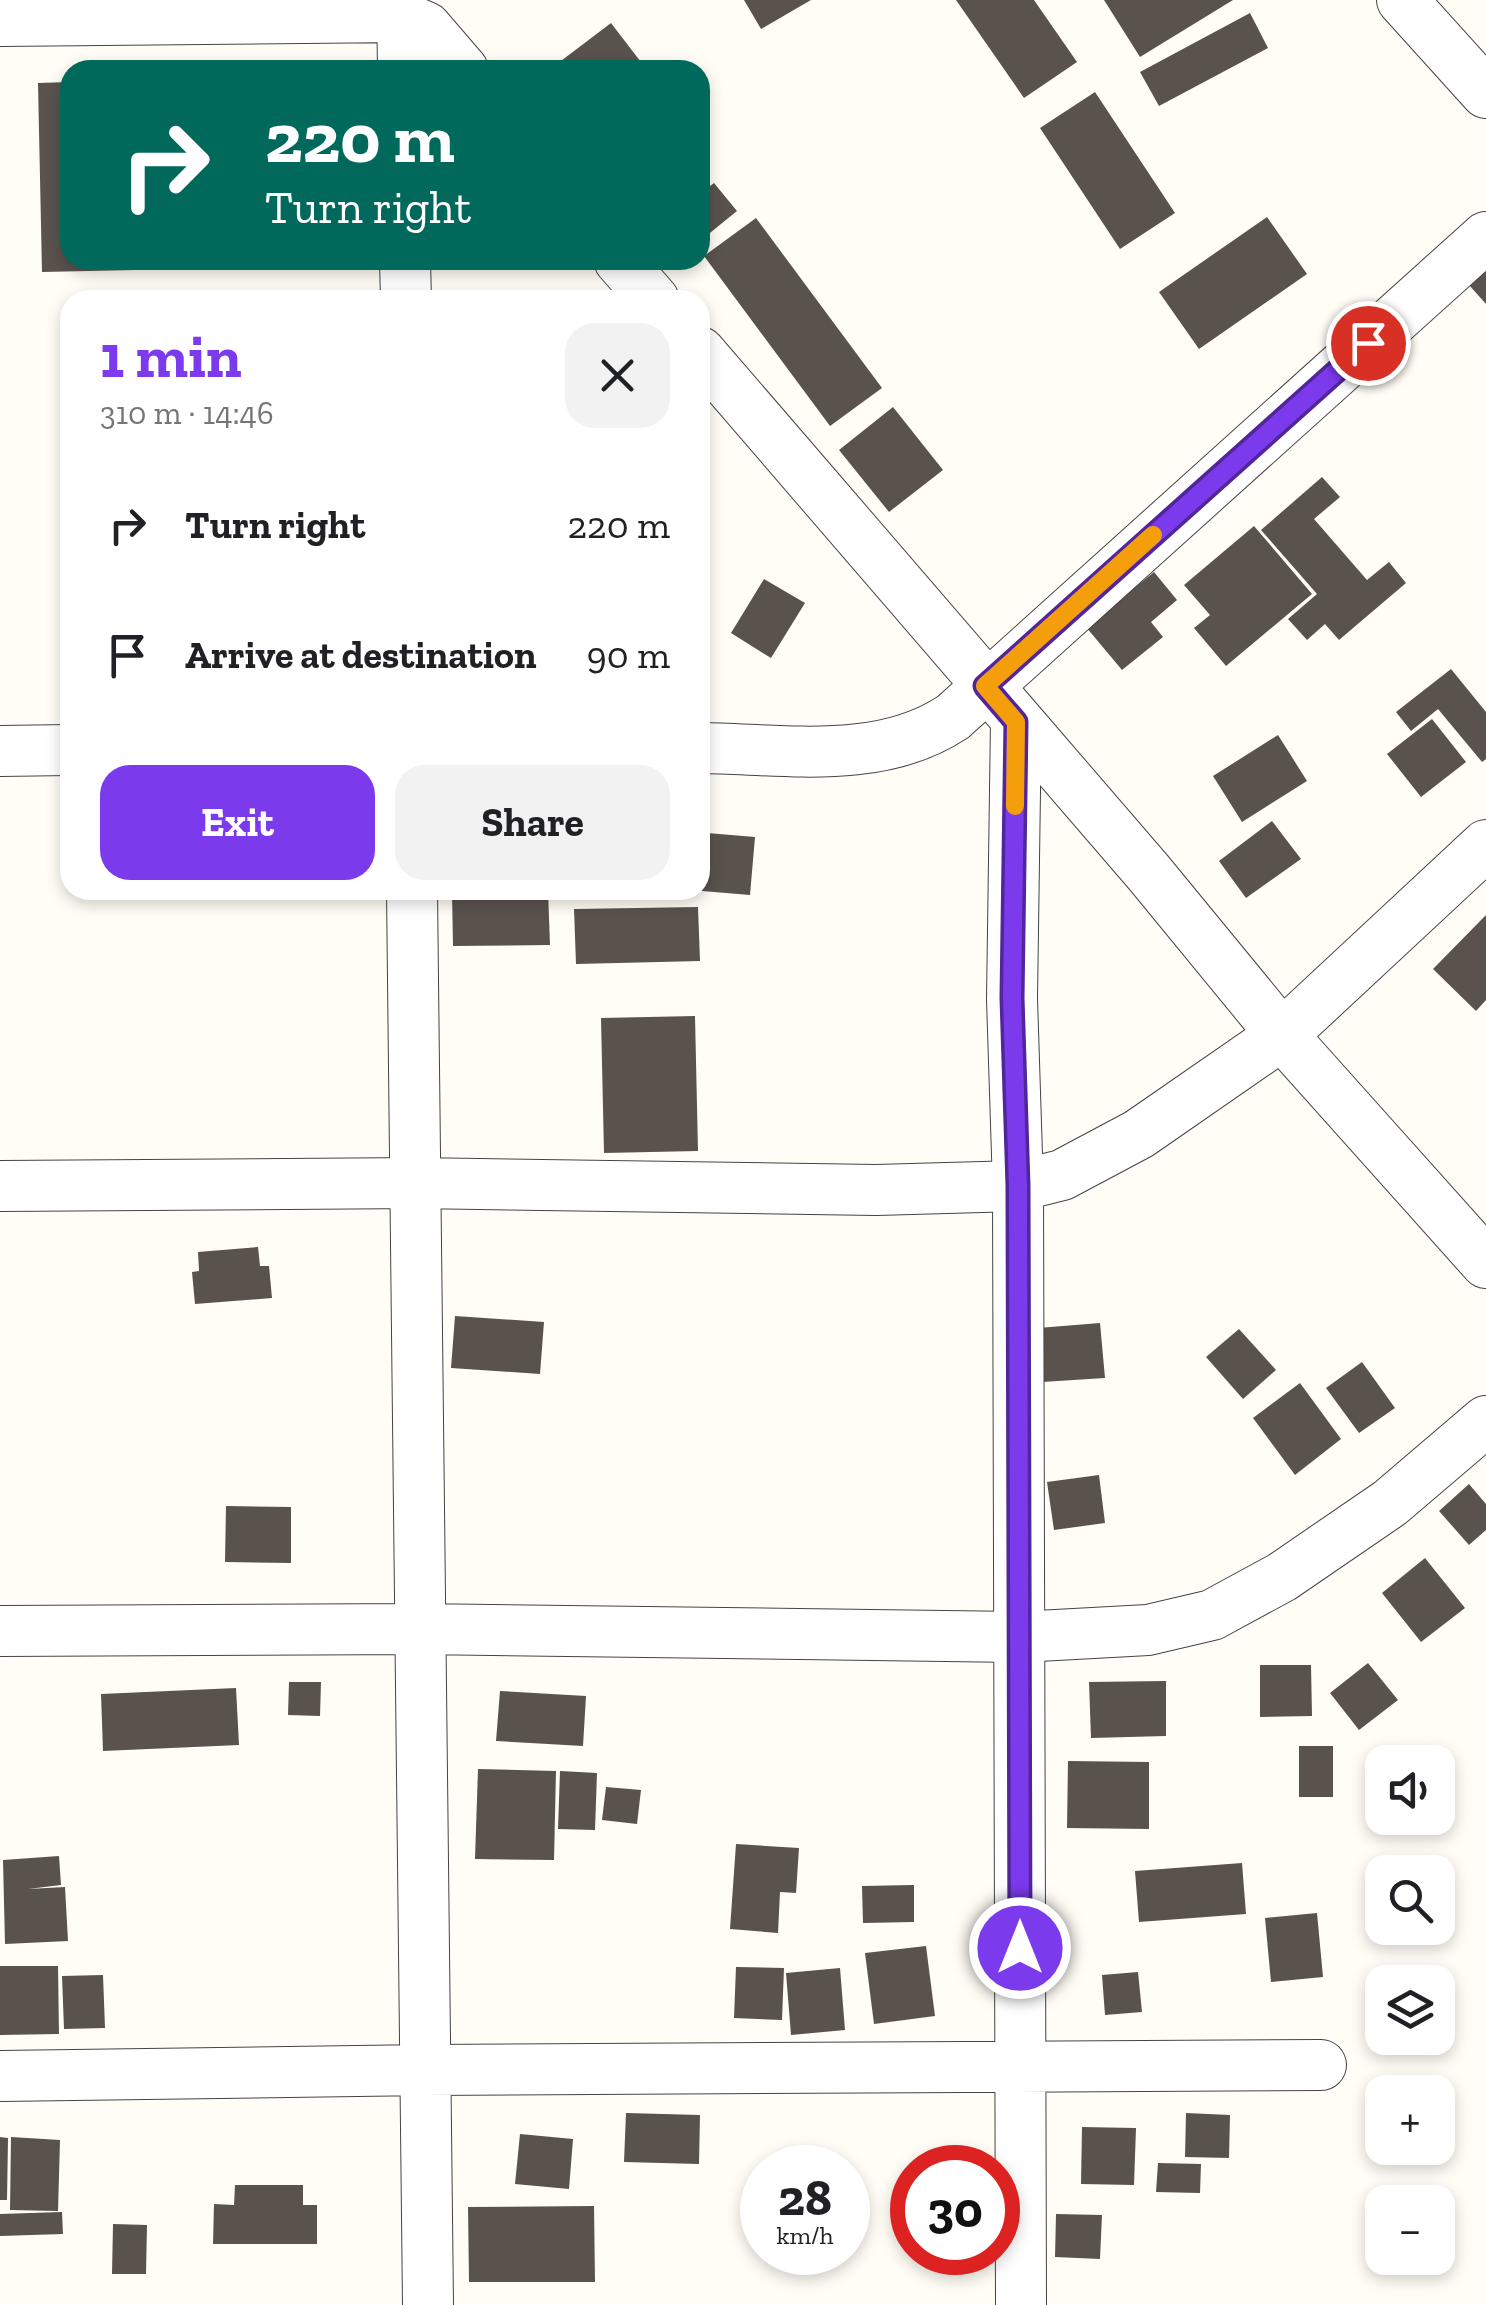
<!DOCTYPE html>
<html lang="en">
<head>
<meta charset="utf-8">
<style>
	:root { --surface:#fff; --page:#f2f2f2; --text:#202124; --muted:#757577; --accent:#7c3aed }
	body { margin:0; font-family:"Zilla Slab",serif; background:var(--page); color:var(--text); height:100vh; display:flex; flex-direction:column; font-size:38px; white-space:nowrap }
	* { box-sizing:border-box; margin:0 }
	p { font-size:32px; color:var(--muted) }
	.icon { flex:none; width:55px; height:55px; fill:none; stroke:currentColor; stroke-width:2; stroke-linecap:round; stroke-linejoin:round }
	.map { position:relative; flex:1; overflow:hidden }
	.sheet { position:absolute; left:60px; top:290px; width:650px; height:610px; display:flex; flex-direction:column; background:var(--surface); border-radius:30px; box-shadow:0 5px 15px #0003 }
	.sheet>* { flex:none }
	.banner { position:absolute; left:60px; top:60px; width:650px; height:210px; border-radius:30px; box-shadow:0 5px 15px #0003; background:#00695c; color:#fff; overflow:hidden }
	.tools { position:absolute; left:1365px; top:1745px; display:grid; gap:20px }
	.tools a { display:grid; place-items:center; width:90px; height:90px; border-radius:20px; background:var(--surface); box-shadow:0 5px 15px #0003; font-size:50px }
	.speed { position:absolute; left:740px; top:2145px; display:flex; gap:20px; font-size:50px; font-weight:700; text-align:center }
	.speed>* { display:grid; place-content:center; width:130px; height:130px; border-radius:50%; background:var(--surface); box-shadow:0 5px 15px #0003; line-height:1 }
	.speed small { font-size:25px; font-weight:400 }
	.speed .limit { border:15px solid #d22; background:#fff; color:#111 }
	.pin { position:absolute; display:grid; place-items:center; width:85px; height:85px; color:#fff; margin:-42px; border:5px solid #fff; border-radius:50%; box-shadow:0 2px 10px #0007 }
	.me { position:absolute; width:110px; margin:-55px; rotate:0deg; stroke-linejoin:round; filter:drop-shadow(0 0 8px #0008) }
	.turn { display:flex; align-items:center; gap:35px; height:210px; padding:0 40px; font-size:45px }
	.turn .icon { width:130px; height:130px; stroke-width:2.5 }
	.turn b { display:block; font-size:70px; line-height:85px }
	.round { display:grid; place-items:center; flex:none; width:105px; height:105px; border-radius:30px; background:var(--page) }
	.summary { display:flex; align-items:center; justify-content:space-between; height:170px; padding:0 40px }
	h1 { font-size:60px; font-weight:700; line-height:75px; color:var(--accent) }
	.button { display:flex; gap:20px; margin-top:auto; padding:20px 40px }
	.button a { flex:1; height:115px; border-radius:30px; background:var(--accent); color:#fff; font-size:40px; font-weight:700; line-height:115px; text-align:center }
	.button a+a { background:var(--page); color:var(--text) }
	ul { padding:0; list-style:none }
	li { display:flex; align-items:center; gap:30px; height:130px; padding:0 40px }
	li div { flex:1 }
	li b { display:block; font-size:38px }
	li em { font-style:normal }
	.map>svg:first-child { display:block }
</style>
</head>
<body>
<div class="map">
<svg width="1486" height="2305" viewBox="0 0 1486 2305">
	<rect width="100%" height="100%" fill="#fffdf5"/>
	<path fill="#5a524d" d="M744 0H811L761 29Z
		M956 0H1034L1077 62 1024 98Z
		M1104 0H1233L1140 57Z
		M1250 13 1268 48 1159 106 1140 72Z
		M611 23 647 70H549Z
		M70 82V260H228V268L42 272 38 83Z
		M1095 92 1175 213 1120 249 1040 128Z
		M714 183 737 211 700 241V194Z
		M1267 217 1307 274 1199 349 1159 292Z
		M756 218 882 388 830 426 704 256Z
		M1486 270V304L1469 285Z
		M893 407 943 470 889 512 839 450Z
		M1322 477 1340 497 1314 519 1367 580 1389 562 1406 583 1339 640 1325 624 1307 640 1288 619 1317 594 1261 530Z
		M1254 526 1312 594 1226 666 1194 628 1210 615 1184 585Z
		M1154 572 1177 600 1151 622 1163 637 1122 670 1086 627Z
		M764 579 805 603 771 658 731 633Z
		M1451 669 1486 712V759L1482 762 1438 709 1411 731 1396 712Z
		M1432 719 1466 762 1421 797 1387 754Z
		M1278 735 1307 781 1242 822 1213 776Z
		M1272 821 1301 859 1246 898 1219 861Z
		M707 833 755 837 750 895 702 891Z
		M548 890 550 945 453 946 452 893Z
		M698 907 700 961 576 964 574 909Z
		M1486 915V1000L1476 1011 1433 969Z
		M695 1016 698 1151 604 1153 601 1018Z
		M258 1247 260 1266H269L272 1298 195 1304 192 1272 199 1271 198 1252Z
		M455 1316 544 1322 540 1374 451 1368Z
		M1100 1323 1105 1378 1042 1382 1038 1328Z
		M1239 1329 1276 1370 1243 1399 1206 1357Z
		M1362 1362 1395 1408 1359 1433 1326 1388Z
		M1300 1383 1341 1439 1295 1475 1253 1418Z
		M1099 1475 1105 1523 1054 1530 1047 1482Z
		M1469 1484 1486 1504V1530L1469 1545 1439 1511Z
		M226 1506 291 1507V1563L225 1562Z
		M1425 1558 1465 1608 1421 1642 1382 1593Z
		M1368 1663 1398 1700 1359 1730 1330 1693Z
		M1260 1665H1311L1312 1716 1260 1717Z
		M1166 1681V1736L1091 1738 1089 1682Z
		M289 1682H321L320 1716 288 1715Z
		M236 1688 239 1745 103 1751 101 1694Z
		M500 1691 586 1696 583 1746 496 1741Z
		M1299 1746H1333V1797H1299Z
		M1068 1761 1149 1762V1829L1067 1828Z
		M478 1769 556 1771 554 1860 475 1859Z
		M560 1771 597 1773 595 1830 558 1829Z
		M606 1787 641 1790 637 1824 602 1820Z
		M736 1844 799 1848 796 1893 780 1892 778 1933 730 1929Z
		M59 1856 61 1885 28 1889 65 1887 68 1941 5 1944 3 1860Z
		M1242 1863 1246 1914 1139 1922 1135 1871Z
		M914 1885V1922L863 1923 862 1886Z
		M1317 1913 1323 1977 1271 1982 1265 1918Z
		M926 1946 935 2016 874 2024 865 1953Z
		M0 1966H58L59 2034 0 2035Z
		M736 1967 784 1968 782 2020 734 2018Z
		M840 1968 845 2030 791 2035 786 1973Z
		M1138 1972 1142 2012 1105 2015 1102 1975Z
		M103 1975 105 2028 64 2029 62 1976Z
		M626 2113 700 2115 699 2164 624 2162Z
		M1186 2113 1230 2115 1229 2158 1185 2157Z
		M1082 2127 1136 2128 1134 2185 1081 2184Z
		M520 2134 573 2139 569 2189 515 2184Z
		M0 2137 8 2138 7 2200H0Z
		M11 2137 60 2140 58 2211 10 2210Z
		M1158 2163 1201 2164 1200 2193 1156 2192Z
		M235 2185H303V2205H317V2244H213L214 2204 234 2205Z
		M594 2206 595 2282H469L468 2207Z
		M62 2212 63 2234 0 2236V2214Z
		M1056 2214 1102 2215 1100 2259 1055 2257Z
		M113 2224 147 2225 146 2274H112Z"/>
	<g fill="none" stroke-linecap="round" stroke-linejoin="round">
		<defs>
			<path id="minor" d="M402 0 403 70
				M1402 0 1486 93
				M0 21 402 17 426 27 463 70
				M405 260 406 300
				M619 260 654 300
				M700 352 1149 873 1282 1035 1486 1263
				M1016 721 1012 999 1018 1186 1021 2305
				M700 748C784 749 880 766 953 717L1486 237
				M0 751 70 750
				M412 890 428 2305
				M0 1186 416 1183 876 1190 1018 1186 1062 1175 1139 1134 1282 1035 1486 845
				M0 1631 420 1629 1019 1637 1148 1630 1212 1615 1282 1577 1390 1503 1486 1421
				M0 2076 426 2070 1321 2065"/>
		</defs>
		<use href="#minor" stroke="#444" stroke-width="52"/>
		<use href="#minor" stroke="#fff" stroke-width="50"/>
	</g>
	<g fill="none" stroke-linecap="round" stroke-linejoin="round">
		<defs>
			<path id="route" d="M1020 1948 1018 1186 1012 998 1016 722 985 686 1368 343"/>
		</defs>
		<use href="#route" stroke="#51269a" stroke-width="25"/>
		<use href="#route" stroke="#7c3aed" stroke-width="18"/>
		<path stroke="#f59e0b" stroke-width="18" d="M1015 806 1016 722 985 686 1153 535"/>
	</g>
</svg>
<div class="tools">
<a><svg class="icon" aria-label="sound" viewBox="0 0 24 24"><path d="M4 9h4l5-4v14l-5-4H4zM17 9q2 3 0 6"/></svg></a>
<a><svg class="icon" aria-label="search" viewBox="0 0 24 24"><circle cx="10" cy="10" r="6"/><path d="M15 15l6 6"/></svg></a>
<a><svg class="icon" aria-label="layers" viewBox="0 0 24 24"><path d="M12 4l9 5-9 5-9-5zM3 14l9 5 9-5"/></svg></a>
<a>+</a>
<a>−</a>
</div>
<div class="speed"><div>28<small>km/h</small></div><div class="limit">30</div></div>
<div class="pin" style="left:1368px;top:343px;background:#d93025"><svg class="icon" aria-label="arrive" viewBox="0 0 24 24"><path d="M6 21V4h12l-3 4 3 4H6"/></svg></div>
<svg class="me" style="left:1020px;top:1948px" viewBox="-20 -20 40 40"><circle r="17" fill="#7c3aed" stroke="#fff" stroke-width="3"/><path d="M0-11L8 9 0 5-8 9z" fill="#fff"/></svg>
<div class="banner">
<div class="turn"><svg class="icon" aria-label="right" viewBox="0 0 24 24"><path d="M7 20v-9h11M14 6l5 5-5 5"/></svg><div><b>220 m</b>Turn right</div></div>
</div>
<section class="sheet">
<div class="summary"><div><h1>1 min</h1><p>310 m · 14:46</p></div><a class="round"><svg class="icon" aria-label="close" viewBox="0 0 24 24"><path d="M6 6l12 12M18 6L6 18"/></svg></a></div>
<ul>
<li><svg class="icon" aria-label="right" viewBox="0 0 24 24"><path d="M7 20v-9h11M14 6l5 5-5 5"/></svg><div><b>Turn right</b></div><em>220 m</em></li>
<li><svg class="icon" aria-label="arrive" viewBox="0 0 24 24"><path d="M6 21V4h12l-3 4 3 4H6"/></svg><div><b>Arrive at destination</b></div><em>90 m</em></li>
</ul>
<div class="button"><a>Exit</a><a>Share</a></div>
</section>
</div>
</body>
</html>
